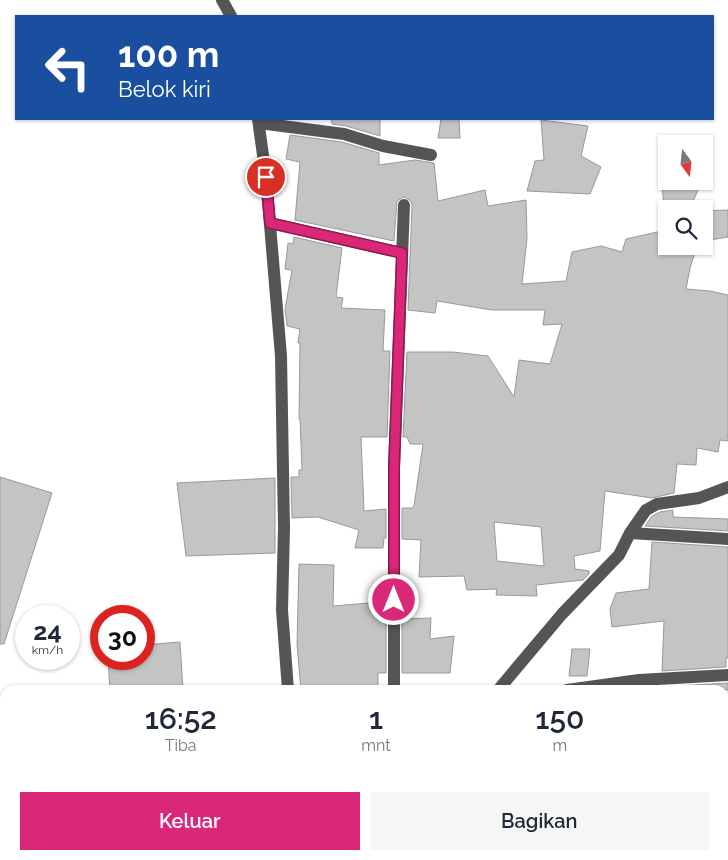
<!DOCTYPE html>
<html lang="id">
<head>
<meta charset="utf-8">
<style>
	:root { --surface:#fff; --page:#f6f6f7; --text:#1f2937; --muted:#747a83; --accent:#db2777 }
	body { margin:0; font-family:Raleway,sans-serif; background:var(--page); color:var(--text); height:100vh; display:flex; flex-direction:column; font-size:19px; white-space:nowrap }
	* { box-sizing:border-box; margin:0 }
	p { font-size:16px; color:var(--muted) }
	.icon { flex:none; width:28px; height:28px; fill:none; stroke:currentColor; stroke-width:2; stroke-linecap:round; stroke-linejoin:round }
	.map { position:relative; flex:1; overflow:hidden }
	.details { position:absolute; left:0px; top:685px; width:729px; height:175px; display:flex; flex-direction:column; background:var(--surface); border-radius:15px 15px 0 0; box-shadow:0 1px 4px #0004 }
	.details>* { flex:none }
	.banner { position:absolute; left:15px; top:15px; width:699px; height:105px; border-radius:0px; box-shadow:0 1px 4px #0004; background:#1a4fa0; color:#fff; overflow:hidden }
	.needle { width:32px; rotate:165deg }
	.buttons { position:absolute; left:658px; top:135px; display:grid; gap:10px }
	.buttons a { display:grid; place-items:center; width:55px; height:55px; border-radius:0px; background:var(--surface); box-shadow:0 1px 4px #0004; font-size:25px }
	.speed { position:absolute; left:15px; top:605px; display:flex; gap:10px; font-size:25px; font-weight:700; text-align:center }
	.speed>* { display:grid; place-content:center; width:65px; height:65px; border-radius:50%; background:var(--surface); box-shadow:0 1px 4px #0004; line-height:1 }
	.speed small { font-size:12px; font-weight:400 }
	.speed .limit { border:8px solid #d22; background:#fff; color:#111 }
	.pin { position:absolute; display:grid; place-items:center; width:42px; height:42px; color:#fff; margin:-21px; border:2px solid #fff; border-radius:50%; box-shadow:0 1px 5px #0007 }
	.me { position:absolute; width:55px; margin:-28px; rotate:0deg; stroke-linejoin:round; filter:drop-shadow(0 0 4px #0008) }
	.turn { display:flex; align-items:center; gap:18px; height:105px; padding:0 20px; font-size:22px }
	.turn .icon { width:65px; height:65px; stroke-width:2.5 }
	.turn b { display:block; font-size:35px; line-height:42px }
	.eta { display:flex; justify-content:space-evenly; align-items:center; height:85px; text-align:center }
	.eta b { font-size:30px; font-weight:600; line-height:35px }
	.primary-button { display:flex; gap:10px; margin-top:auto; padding:10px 20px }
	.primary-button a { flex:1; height:58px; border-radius:0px; background:var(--accent); color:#fff; font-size:20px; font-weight:600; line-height:58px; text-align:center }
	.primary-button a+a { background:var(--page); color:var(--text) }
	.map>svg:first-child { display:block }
</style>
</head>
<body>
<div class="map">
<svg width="728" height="860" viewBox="0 0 728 860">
	<rect width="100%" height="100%" fill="#fff"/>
	<path fill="#c4c4c4" stroke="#999" fill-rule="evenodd" d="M331 119H380V136L346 126 332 124Z
		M441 119H459L460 138H438Z
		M541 120 588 126 581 156 601 167 590 194 527 191 535 161 544 160Z
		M290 135 342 142 379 153V165L415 160 434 163 438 201 485 190 488 206 526 200 527 239 522 284 566 281 572 252 601 246 622 252 626 239 657 232 666 234V246H697L690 268 686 289 710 291 728 295V441L720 440 718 452 697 448 696 465 677 464 674 493 652 498 605 491 600 551 574 556 575 569 589 571V574L583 580 536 585 537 596 496 595 497 589 467 590 464 576 419 577 421 540 402 539V508H412L414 506 423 444H410L407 437H403L407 352H453L488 356 514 397 519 360 550 364 562 324 543 325 545 310H492L437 301 435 313 408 310 412 205 411 201 404 197 397 201 394 241 295 220 300 162 286 159ZM494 522 541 527 544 566 497 561Z
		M662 183 700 185 690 209H664Z
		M728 210V237L704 241V211Z
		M294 237 342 248 336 297 343 298 341 308 385 310 383 351H390L387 437H361L364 511 386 509V538H384L383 548H355L359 530 318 517 292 518 291 477H299V470H302L300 419H299L300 343H298L300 329 287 326 285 309 292 270 285 269 288 243 293 244Z
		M0 477 52 493 4 644H0Z
		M275 478V553L186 556 177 483Z
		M673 510V517L728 519V531L645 526 652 516 660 512Z
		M652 542 728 547V658H726V667L662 671 664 621 612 627 610 609 616 593 649 589Z
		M299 564 334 565 333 606 381 602 382 620H386V673H378V690H301L297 644Z
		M431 618 430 639 454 636 450 673H402V619Z
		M180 642 183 690H110L108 659H144V645Z
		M572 649H590L587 676H569Z
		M728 683V690H661V687Z"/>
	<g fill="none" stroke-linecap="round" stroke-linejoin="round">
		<path stroke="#555" stroke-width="12" d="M222 0 231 16
			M258 119 266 177 281 356 284 528 282 610 288 690
			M259 123 344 134 383 146 431 155
			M270 223 402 253
			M630 533 728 539
			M394 690V468L404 205
			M498 690 562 614 619 555 630 533 646 510 657 504 699 498 728 487
			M567 690 639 680 728 675
			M0 838H5
			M282 855V860"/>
	</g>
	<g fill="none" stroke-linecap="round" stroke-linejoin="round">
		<defs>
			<path id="route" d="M266 177 270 223 402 253 394 468V600"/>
		</defs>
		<use href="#route" stroke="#8e194d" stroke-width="12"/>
		<use href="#route" stroke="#db2777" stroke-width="9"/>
	</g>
</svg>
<div class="buttons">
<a><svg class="needle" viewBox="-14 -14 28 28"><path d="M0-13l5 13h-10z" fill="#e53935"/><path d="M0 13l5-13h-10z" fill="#747a83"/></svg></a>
<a><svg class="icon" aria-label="search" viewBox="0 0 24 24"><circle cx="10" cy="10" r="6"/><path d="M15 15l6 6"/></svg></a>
</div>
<div class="speed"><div>24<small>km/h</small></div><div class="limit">30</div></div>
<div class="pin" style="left:266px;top:177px;background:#d93025"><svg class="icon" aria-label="arrive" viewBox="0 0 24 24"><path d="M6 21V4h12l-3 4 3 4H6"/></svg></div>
<svg class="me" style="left:394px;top:600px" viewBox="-20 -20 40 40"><circle r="17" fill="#db2777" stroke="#fff" stroke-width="3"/><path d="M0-11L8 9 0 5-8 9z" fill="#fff"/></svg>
<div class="banner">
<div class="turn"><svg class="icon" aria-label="left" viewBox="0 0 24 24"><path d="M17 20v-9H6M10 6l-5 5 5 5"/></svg><div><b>100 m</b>Belok kiri</div></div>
</div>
<section class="details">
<div class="eta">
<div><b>16:52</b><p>Tiba</p></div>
<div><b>1</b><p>mnt</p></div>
<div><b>150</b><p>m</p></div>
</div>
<div class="primary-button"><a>Keluar</a><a>Bagikan</a></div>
</section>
</div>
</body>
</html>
